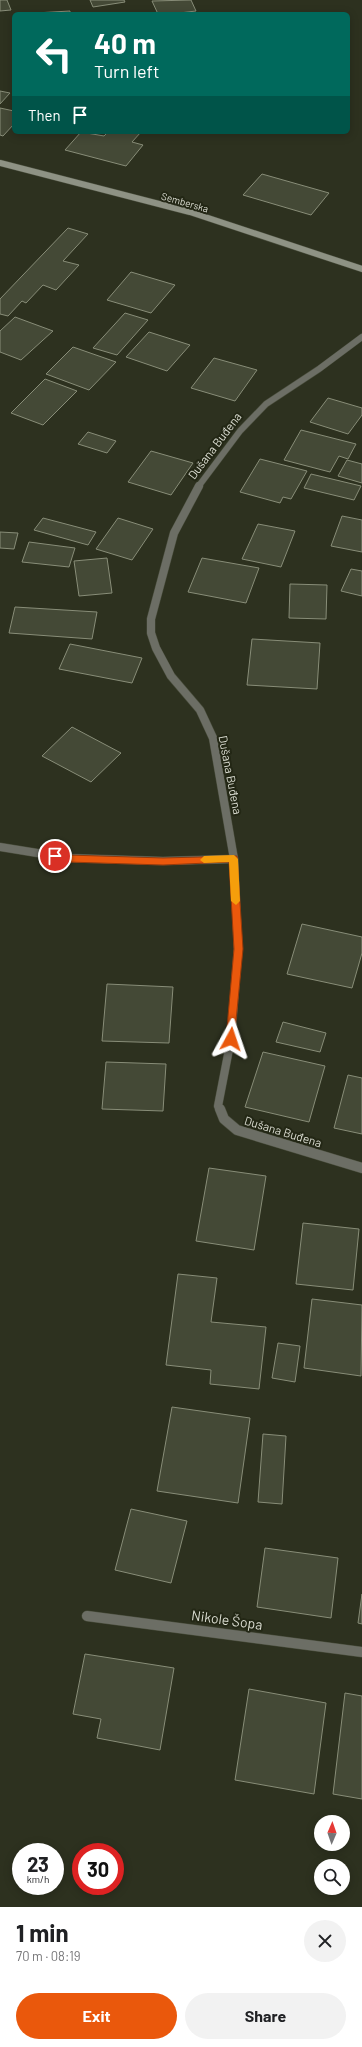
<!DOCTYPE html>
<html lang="en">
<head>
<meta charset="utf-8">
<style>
	:root { --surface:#fff; --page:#f2f2f2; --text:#202124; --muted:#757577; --accent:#ea580c }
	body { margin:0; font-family:Barlow,sans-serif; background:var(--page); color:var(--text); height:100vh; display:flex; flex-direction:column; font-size:15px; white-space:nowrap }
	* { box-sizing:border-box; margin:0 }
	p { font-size:13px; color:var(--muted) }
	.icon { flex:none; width:22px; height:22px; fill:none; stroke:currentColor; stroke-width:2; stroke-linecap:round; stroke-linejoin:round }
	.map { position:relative; height:1907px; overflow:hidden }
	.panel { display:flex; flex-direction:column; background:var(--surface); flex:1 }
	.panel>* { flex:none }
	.top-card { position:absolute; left:12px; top:12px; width:338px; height:122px; border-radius:6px; box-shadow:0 2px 10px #0003; background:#00695c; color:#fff; overflow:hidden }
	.needle { width:26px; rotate:2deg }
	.buttons { position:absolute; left:314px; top:1815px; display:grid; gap:8px }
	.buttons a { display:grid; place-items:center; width:36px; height:36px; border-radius:50%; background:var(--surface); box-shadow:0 2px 10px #0003; font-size:20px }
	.speed { position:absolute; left:12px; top:1843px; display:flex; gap:8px; font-size:20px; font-weight:700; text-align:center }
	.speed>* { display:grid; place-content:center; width:52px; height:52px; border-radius:50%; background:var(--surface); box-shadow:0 2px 10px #0003; line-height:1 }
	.speed small { font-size:10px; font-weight:400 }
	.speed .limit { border:6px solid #d22; background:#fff; color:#111 }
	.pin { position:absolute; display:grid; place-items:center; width:34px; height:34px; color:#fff; margin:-17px; border:2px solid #fff; border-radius:50%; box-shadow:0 1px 4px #0007 }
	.me { position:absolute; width:44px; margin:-22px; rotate:5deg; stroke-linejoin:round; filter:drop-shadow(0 0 3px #0008) }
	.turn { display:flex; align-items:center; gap:14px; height:84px; padding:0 16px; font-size:18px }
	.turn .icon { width:52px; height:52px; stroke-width:2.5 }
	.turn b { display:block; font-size:28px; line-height:34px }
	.then { display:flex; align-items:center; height:38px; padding:0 16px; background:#0003; gap:8px; font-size:15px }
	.round { display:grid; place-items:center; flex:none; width:42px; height:42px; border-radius:21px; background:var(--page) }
	.summary { display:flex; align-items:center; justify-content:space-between; height:68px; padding:0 16px }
	h1 { font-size:24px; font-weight:700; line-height:30px }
	.action { display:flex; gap:8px; margin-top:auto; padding:8px 16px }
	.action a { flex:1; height:46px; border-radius:24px; background:var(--accent); color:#fff; font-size:16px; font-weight:700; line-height:46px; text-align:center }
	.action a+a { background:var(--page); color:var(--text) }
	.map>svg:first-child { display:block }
</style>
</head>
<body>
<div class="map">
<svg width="362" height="1907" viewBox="0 0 362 1907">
	<rect width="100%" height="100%" fill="#2d311f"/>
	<path fill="#444936" stroke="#888d78" d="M0 0H7L11 10 0 11Z
		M90 0H124L125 2 93 7Z
		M191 0 196 11 171 14H158L152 1Z
		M70 11V14L35 13Z
		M0 91 10 93 0 104Z
		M0 108 14 111V124L3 136 0 135Z
		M81 132 104 136 108 132H141L132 142 143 145 126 166 65 150Z
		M262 174 329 193 311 215 243 195Z
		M68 228 88 234 63 261 79 265 56 290 43 285 26 303 22 301 8 316 0 314V299Z
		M131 272 175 285 151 313 107 300Z
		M125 313 148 320 117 355 93 348Z
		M15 317 53 331 21 360 0 352V331Z
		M149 332 190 345 167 371 126 357Z
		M73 347 116 362 89 390 46 374Z
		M214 358 257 370 235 401 191 388Z
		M45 379 77 391 43 425 11 413Z
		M328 398 362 408V415L348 434 310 422Z
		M301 430 356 444 348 459 339 456 330 472 284 460Z
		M88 432 116 441 107 453 78 444Z
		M151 451 193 463 171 495 128 482Z
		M260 459 307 471 291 499 283 497 280 503 240 492Z
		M347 460 362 464V483L338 476Z
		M311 474 361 486 354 500 304 488Z
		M342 516 362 520V552L331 546Z
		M43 518 96 532 88 545 34 530Z
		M118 518 153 529 132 560 96 549Z
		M258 524 295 531 281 567 242 559Z
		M0 532 18 533 14 549 0 548Z
		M29 542 75 548 69 567 22 562Z
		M107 558 112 593 79 596 74 561Z
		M202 558 259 568 246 603 188 592Z
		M351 569 362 571V596L341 591Z
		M290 584 327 585 326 619 289 618Z
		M15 607 97 612 92 639 9 633Z
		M252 639 320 643 317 689 247 685Z
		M70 644 142 658 132 683 59 669Z
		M72 727 121 753 91 782 42 756Z
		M302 924 362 937V953L352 988 287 974Z
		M107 984 173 987 169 1043 102 1041Z
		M283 1022 326 1033 320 1052 276 1042Z
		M263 1052 325 1066 309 1122 245 1107Z
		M106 1062 166 1064 163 1111 102 1109Z
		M348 1075 362 1078V1134L334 1128Z
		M209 1168 266 1176 254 1250 196 1241Z
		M303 1223 359 1229 353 1290 296 1284Z
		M178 1274 217 1278 211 1322 266 1327 259 1389 210 1384 211 1370 166 1365Z
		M312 1299 362 1305 361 1376 304 1368Z
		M278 1343 300 1346 295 1382 272 1378Z
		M172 1407 250 1418 238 1503 157 1491Z
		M263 1434 286 1436 282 1504 258 1502Z
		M131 1509 187 1521 171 1583 115 1570Z
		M265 1548 338 1558 331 1618 257 1607Z
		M362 1594V1624L358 1623Z
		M85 1654 174 1668 160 1750 97 1738 101 1719 73 1714Z
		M249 1689 326 1703 314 1794 235 1780Z
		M345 1693 362 1696V1799L333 1794Z"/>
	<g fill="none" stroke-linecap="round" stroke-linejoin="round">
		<defs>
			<path id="service" d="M0 847 68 858 163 861 234 859"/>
			<path id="minor-far2" d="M198 487 240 431 266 404 319 369 362 337"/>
			<path id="minor-far1" d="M199 486 174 533 151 619V633L156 648 171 676 200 710 213 738 234 859 238 949 231 1039 218 1106 220 1110"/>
			<path id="minor" d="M220 1109 224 1119 237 1130 362 1168
				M87 1616 362 1652"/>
			<path id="secondary" d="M0 163 190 212 362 269"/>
		</defs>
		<use href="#service" stroke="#494d3c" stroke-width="9"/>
		<use href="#minor-far2" stroke="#494d3c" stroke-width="7"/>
		<use href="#minor-far1" stroke="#494d3c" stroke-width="9"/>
		<use href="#minor" stroke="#494d3c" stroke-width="11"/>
		<use href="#secondary" stroke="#494d3c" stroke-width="7"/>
		<use href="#service" stroke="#6c6e65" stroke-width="8"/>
		<use href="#minor-far2" stroke="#6c6e65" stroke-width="6"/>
		<use href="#minor-far1" stroke="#6c6e65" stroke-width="8"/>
		<use href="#minor" stroke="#6c6e65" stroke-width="10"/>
		<use href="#secondary" stroke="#8e9284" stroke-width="6"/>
	</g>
	<path fill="#ea580c" stroke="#983908" d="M55 853 68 855 163 858 237 856 243 949 234 1041 231 1043 226 1039 234 949 229 862 163 865 68 862 51 859 50 856Z"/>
	<path fill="#f59e0b" d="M234 855 238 859 240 901 236 905 231 901 229 862 204 863 200 860 204 856Z"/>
	<g text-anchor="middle" stroke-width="4" stroke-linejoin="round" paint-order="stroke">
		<g font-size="10" fill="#dbddd2" stroke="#232715">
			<text transform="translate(185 202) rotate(16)" y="4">Semberska</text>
		</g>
		<g font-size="12" fill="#dbddd2" stroke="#232715">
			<text transform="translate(215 446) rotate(-53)" y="4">Dušana Buđena</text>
			<text transform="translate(230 775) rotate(79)" y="4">Dušana Buđena</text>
			<text transform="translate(283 1132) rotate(17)" y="4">Dušana Buđena</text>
		</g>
		<g font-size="14" fill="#dbddd2" stroke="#232715">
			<text transform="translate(227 1620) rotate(8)" y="5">Nikole Šopa</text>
		</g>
	</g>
</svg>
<div class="buttons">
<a><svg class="needle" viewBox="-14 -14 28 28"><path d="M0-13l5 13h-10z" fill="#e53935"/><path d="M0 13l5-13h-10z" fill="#757577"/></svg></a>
<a><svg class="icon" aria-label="search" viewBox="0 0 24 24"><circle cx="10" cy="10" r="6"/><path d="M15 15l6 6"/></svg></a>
</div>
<div class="speed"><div>23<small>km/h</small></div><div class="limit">30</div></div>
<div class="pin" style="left:55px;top:856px;background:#d93025"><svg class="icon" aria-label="arrive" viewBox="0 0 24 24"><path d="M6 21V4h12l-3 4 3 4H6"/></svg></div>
<svg class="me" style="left:231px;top:1039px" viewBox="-20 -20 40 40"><path d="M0-17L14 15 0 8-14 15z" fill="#ea580c" stroke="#fff" stroke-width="4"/></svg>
<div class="top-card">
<div class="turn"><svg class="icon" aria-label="left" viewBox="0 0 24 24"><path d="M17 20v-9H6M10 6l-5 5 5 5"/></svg><div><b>40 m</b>Turn left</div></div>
<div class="then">Then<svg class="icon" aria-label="arrive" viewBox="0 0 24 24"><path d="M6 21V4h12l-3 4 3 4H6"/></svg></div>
</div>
</div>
<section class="panel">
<div class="summary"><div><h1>1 min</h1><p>70 m · 08:19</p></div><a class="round"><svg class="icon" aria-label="close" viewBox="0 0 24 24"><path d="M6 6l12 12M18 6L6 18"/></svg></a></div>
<div class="action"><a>Exit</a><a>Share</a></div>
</section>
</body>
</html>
